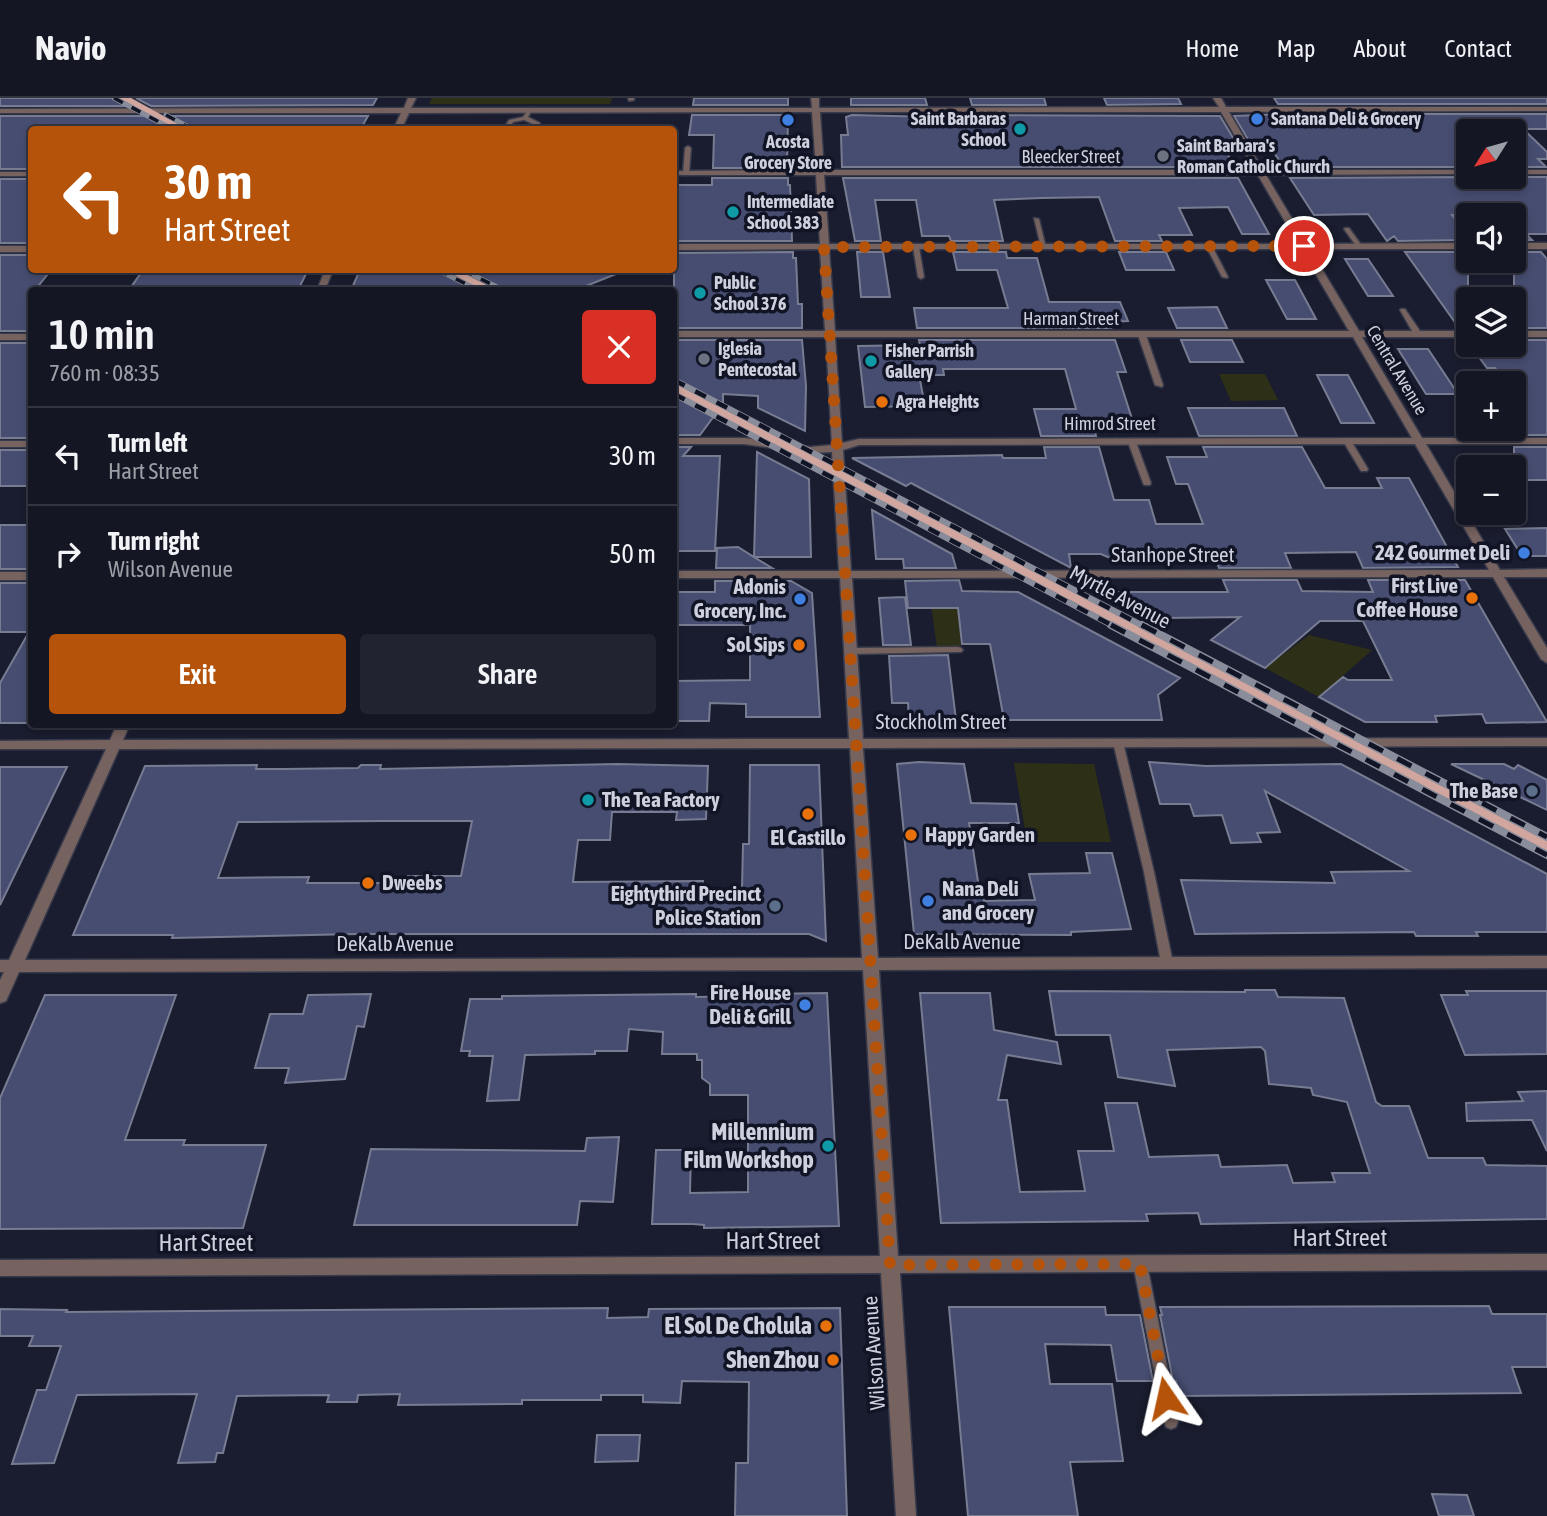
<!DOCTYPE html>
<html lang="en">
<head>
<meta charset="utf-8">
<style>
	:root { --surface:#141623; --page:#212330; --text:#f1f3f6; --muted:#9d9fa6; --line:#333541; --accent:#b45309 }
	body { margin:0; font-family:"Asap Condensed",sans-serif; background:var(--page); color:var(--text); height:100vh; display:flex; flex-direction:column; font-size:26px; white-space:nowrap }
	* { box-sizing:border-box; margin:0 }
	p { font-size:23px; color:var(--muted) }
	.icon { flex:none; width:38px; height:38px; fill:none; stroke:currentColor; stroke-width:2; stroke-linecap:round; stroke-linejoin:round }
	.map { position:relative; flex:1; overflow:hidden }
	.details { position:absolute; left:28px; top:189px; width:649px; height:441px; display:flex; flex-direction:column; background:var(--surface); border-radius:7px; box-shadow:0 4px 10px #0003,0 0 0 2px var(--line) }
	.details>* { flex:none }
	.banner { position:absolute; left:28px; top:28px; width:649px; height:147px; border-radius:7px; box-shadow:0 4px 10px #0003,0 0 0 2px var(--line); background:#b45309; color:#fff; overflow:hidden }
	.needle { width:46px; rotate:233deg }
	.controls { position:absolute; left:1456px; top:21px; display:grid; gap:14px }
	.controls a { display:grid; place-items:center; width:70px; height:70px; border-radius:7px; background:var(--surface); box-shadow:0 4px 10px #0003,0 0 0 2px var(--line); font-size:35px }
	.pin { position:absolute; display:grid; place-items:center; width:60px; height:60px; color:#fff; margin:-30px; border:4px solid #fff; border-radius:50%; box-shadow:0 2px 7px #0007 }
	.me { position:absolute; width:77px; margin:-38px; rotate:349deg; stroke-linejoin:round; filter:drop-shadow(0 0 5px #0008) }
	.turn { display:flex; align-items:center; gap:24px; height:147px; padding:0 21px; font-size:32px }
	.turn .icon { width:91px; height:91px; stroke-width:2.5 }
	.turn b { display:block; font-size:49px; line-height:60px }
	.round { display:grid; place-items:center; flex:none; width:74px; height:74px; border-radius:7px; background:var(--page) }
	.summary { display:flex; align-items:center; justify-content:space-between; height:119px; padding:0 21px }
	h1 { font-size:42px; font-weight:600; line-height:52px }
	.action { display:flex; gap:14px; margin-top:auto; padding:14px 21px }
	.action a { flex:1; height:80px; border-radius:7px; background:var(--accent); color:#fff; font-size:28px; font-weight:600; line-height:80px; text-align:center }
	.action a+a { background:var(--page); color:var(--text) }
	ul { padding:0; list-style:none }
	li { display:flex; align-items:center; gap:21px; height:98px; padding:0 21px; border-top:2px solid var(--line) }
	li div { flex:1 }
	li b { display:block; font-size:26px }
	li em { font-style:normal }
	header { display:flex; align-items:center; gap:42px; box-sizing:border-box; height:98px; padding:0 35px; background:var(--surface); border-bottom:2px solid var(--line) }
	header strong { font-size:33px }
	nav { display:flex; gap:38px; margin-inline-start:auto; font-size:24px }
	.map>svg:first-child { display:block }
</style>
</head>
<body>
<header>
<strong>Navio</strong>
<nav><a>Home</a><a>Map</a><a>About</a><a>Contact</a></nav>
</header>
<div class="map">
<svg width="1547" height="1418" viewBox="0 0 1547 1418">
	<rect width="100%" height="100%" fill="#1a1d2f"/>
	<path fill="#2e2f17" d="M432 0H612L610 6H429Z
		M1219 276H1265L1278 302 1231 303Z
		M929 494 958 510 961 550 937 549Z
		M1309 537 1372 552 1319 599 1265 570Z
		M1014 665 1094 666 1111 744H1027Z"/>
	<path fill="#464d70" stroke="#777c92" stroke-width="2" fill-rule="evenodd" d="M0 0H117L128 8H0Z
		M136 0H377L373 7 151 8Z
		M694 0H788V7H693Z
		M851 0H925L927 7H851Z
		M970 0H1044L1046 7H972Z
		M1104 0H1178L1181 6 1107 7Z
		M1274 0H1547V6H1278Z
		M1285 16H1547V31H1523L1547 54V61H1538L1546 69H1514V33H1468V69H1284L1269 48H1252L1234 18Z
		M692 17H788L787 70H713L714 37H689Z
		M852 17 976 20 975 17 1220 18 1238 48H1223L1233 66H1230L1232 69H842L841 37H848L846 19Z
		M0 18H146L171 32H32V71H0Z
		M168 18H368L360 32H192Z
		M1468 79 1514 82V79H1547V136H1526L1532 142H1514V117H1452L1468 137V142L1398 143 1394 138 1387 143 1368 116 1314 117 1290 80Z
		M712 80H788V87H790L792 143H674V87H712Z
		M843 80H1238L1269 136H1242L1228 109 1179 110 1192 137H1159L1162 143H1115L1099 99 1042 100 994 102 1003 143H951L949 138H922L916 102H875L881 143H855Z
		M0 81H32V145H0Z
		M793 154V160H796L798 206H802V230H674V155Z
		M857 154H883L890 199H861Z
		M953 154H1006L1007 160H1037L1049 204H1120L1128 223 1109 224 1111 230H917L914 210H1008L997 172H957Z
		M1119 154H1166L1174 172H1126Z
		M1405 154H1468V230H1459Z
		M1514 154H1541L1547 161V230H1514Z
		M0 157H32V172H51L35 192H32V233H0Z
		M1345 161H1368L1393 198H1368Z
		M143 172H308L298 192H129Z
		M360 172H443L477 192H351Z
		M463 172H626L576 192H498Z
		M1266 182H1295L1316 221H1287Z
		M1217 209 1227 230H1177L1168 210Z
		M674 242H802L806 288 805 333 758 310V298L723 296V307L674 282Z
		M919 242H1115L1126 274H1117L1134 327H1093L1096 338H1041L1034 311H1076L1065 271H943L944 277H919L925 308 865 309 858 248 920 247Z
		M1181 242H1232L1243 264H1190Z
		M1514 242H1547V337H1514V285H1506L1495 270H1487L1473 251H1514Z
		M0 245H32V340H0Z
		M1398 251H1428L1458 296H1426Z
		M1317 277H1348L1374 325H1341Z
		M674 297 714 318 700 337H674Z
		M1188 310H1284L1297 338H1199Z
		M674 349H691L683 358H720L715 453H674Z
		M1044 349H1099L1114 402H1149L1156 426H1203L1188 386H1176L1167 359H1207L1203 349H1302L1325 390H1382L1377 380H1409L1458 469 1363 470 1356 454 1285 455 1291 470H1219L1213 454 1189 453 1141 454 1122 456 1112 461 1101 456H1069L1071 470 911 385 906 388 852 360 1002 357 1003 360H1046Z
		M1514 349H1547V382H1521L1514 371Z
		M0 352H32V388H0Z
		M757 354 809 381 811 459H754L772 470H716L717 450 738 449 754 459Z
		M872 412 952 456 956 470H904L903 461H876Z
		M0 427H32V471H0Z
		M1547 430V458H1522L1505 431Z
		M959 482 962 493 1018 494 1180 580 1158 597 1162 622H1004L990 546H962L958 510H908L905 483Z
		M1223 482H1297L1302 493 1373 494 1368 482H1465L1547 624 1486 625 1482 616 1435 618 1437 624H1365L1319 599 1343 579 1348 582H1392L1363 523H1320L1265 570 1211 542 1240 519 1166 520 1116 494H1228Z
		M715 483H791L812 495 820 619H746V606L710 605 709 623H674V583L750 582V527H674V494H715Z
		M0 485H32V625H0V585L29 534H0Z
		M905 499 911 547H883L879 500Z
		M948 557 956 622 909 623 908 605H892L889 558Z
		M919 664 964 666 971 705 1016 706 1019 725H969L979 790H982L984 803 1035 802 1029 776 1090 775 1086 755H1112L1131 831 1071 834V837L914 836 897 666Z
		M1149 664 1206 668 1341 666 1547 776V834H1476L1478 838H1416L1414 834 1195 836 1181 782 1335 785 1331 774 1409 773 1265 693 1280 734 1257 735 1261 744 1231 745 1222 717 1194 718 1190 706H1160Z
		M617 666 708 668 706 721 676 722 677 714H612L610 742H578L573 784 703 783V791H742L743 746H749L750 667H819L826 843 809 836H356L172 840 173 837H73L145 668 257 667 256 671H284L358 670 361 667H381L380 671ZM385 723H472L461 778H408L407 785H307L309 779 218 780 238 724Z
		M1451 666H1504L1514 671 1518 667 1547 682V712Z
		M0 669H67L0 807Z
		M1245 892H1275L1278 899 1344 900 1376 1004 1382 1008H1409L1428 1060H1483L1486 1067 1547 1068V1121L1201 1126 1198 1115 1146 1116 1148 1123 941 1125 920 895H990L994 932 1057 944 1061 966 1007 957 998 1002H1007L1020 1094 1085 1093 1078 1053H1114L1105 1005H1137L1149 1059 1218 1057 1221 1069 1287 1067 1293 1085 1335 1084 1332 1075H1370L1347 1004 1313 997 1311 990 1269 986 1265 953 1261 949 1167 952 1175 988 1118 979 1110 937H1056L1049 893 1245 894Z
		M1466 893H1547V956L1465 957 1441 897H1468Z
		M827 895 839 1128 704 1130V1127L693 1126H652L656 1052H691L690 1095 748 1094V997H710V986L702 980V962H697V956H662L663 934 629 931 627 953H595V956L525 957 519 1002 487 1003 493 958H469L470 953H461L470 901H502V898L696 896V899L754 898V896Z
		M371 896 364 929 357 928 345 981 285 985 289 970H255L270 916H303L308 897Z
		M45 897H176L125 1042H185L183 1047H266L243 1130 0 1131V1000Z
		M1547 993V1053L1532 1022 1467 1023 1466 1005 1523 1003 1518 994Z
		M619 1039 613 1104 580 1103 577 1127H354L371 1051 585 1053 587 1040Z
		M1489 1208 1492 1216H1547V1269H1512L1521 1295 1179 1298 1176 1283H1173L1160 1217H1162L1160 1209Z
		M949 1209H1105L1106 1217H1140L1153 1283H1117L1111 1247 1045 1246 1050 1286H1112L1123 1363 1070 1364 1078 1418H968Z
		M608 1210 607 1220 648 1219 649 1211 840 1210 847 1418H735L736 1365H748L749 1284 682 1283 680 1305 643 1304V1297H601V1302H522V1306L398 1307 400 1296 358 1297 357 1304H327L329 1297 237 1298 223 1355H217L215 1364 178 1365 197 1296 77 1297 54 1365 12 1366 37 1292H46L61 1248H29L33 1238H0V1211L67 1212 66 1214Z
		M597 1337H640L638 1363 595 1364Z
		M1432 1396 1467 1397 1474 1418H1439Z"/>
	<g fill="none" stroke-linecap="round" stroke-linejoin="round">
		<defs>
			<path id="lane" d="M628 0H634V2L629 3Z
				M529 10 532 12 528 19 540 25 539 32H533L535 27 524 22 513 24 509 32H503L509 22 523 19Z
				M688 48 691 50 689 75 686 77 683 75 685 50Z
				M1034 120 1039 121 1046 150 1041 149Z
				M1345 130H1349L1362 148 1361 149H1357L1344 131Z
				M1209 146 1212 148 1228 179 1227 180 1222 179 1206 148Z
				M916 147 919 149 924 179 921 181 918 179 913 149Z
				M1401 211H1405L1422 236 1421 238H1415L1400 212Z
				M1139 235 1146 237 1163 287 1162 289 1155 287 1138 237Z
				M1344 341H1350L1368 371 1367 373H1361L1343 343Z
				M1129 342H1132L1136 344 1151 385 1150 387H1144L1143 385 1128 344Z
				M958 549 961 550 963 552 961 554 850 556 845 553 850 550Z
				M1118 641 1123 644 1154 774 1173 865 1171 868H1163L1161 865 1144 774 1113 644Z
				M1140 1160 1145 1162 1147 1166 1178 1324 1176 1329 1171 1331 1166 1329 1164 1324 1133 1166 1135 1162Z"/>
			<path id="street" d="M408 0H416L411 10H812L811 0H819V10L1219 9 1213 0H1221L1226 9H1547V13L1229 14 1263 72H1468V76L1266 77 1307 146 1468 145V151H1310L1359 233H1468V239H1362L1422 340H1547V346H1426L1500 472 1547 471V479H1504L1547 550V565L1541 561 1493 479 852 480 863 641 1547 640V648L863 650 878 860 1547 858V870L879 872 898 1158 1547 1156V1172L900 1175 916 1418H896L881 1175 0 1178V1162L880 1158 863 872 19 874 6 903 0 905V882L4 874H0V862H9L106 651H0V643L110 642 117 626H130L123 642 849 641 840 480H674V473H839L832 354 810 355 744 346H674V340H744L810 349 832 347 826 239H674V233H825L820 151 674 152V146H820L816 77H674V73L816 72 812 14 409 15 401 32H393L401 15H0V11L404 10ZM820 14H1221L1255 72H824ZM824 77H1258L1298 146H829ZM829 151H1301L1349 233H835ZM835 239H1353L1412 340 859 341 842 345ZM1415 346 1489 472 851 473 843 352 859 347ZM850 650 862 860 25 862 119 651Z
				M1514 72H1547V76H1514Z
				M0 74H32V78H0Z
				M1514 145H1547V151H1514Z
				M0 148H32V154H0Z
				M325 172H333L325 192H317Z
				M1514 233H1547V239H1514Z
				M0 236H32V242H0Z
				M0 343H32V349H0Z
				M0 474H32V482H0Z"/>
			<path id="primary" d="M119 0H131L189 32H177Z
				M445 172H458L496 192H482Z
				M674 285 1547 739V753L674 294Z"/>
		</defs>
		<use href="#lane" stroke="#373a4b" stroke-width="3"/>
		<use href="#street" stroke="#373a4b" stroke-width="3"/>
		<use href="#primary" stroke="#373a4b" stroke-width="2"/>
		<use href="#lane" fill="#76625e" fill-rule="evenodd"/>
		<use href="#street" fill="#76625e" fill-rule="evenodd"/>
		<use href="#primary" fill="#d0a69e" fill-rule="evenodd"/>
		<defs>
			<path id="rail-far2" d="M114 0 174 32
				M166 17 194 32
				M438 172 478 192
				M463 172 503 192"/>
			<path id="rail-far1" d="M674 282 1145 529
				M674 296 1115 529"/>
			<path id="rail" d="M1111 527 1547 757
				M1142 527 1547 739"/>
		</defs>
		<use href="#rail-far2" stroke="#898c9a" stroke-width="5"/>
		<use href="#rail-far1" stroke="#898c9a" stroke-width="6"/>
		<use href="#rail" stroke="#898c9a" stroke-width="8"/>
		<use href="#rail-far2" stroke="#111425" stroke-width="3.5" stroke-dasharray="10" stroke-linecap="butt"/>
		<use href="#rail-far1" stroke="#111425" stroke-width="4.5" stroke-dasharray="12" stroke-linecap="butt"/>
		<use href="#rail" stroke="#111425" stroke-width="5" stroke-dasharray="16" stroke-linecap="butt"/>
	</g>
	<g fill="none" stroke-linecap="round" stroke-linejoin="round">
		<path stroke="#b45309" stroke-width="12" stroke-dasharray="0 21.6" d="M1166 1300 1140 1166 890 1167 824 149 1304 148"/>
	</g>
	<g fill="#3f7fe0" stroke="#111425" stroke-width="2.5">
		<circle cx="1257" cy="21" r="7"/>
		<circle cx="788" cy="22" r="7"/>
		<circle cx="1524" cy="455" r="7"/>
		<circle cx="800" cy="501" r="7"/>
		<circle cx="928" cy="803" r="7"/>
		<circle cx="805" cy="907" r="7"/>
	</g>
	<g fill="#0f9aa8" stroke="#111425" stroke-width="2.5">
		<circle cx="1020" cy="31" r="7"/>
		<circle cx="733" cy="114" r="7"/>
		<circle cx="700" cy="195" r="7"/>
		<circle cx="871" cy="263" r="7"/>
		<circle cx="588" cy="702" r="7"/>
		<circle cx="828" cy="1048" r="7"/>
	</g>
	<g fill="#6b7280" stroke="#111425" stroke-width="2.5">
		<circle cx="1163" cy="58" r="7"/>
		<circle cx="704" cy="261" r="7"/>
	</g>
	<g fill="#e8710a" stroke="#111425" stroke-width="2.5">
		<circle cx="882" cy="304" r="7"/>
		<circle cx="1472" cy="500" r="7"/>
		<circle cx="799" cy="547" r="7"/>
		<circle cx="808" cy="716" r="7"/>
		<circle cx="911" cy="737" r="7"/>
		<circle cx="368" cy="785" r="7"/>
		<circle cx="826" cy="1228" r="7"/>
		<circle cx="833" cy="1262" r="7"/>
	</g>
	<g fill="#5c6f8a" stroke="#111425" stroke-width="2.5">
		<circle cx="1532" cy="693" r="7"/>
		<circle cx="775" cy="808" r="7"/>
	</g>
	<g text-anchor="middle" stroke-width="7" stroke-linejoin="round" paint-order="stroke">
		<g font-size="18" font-weight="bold" fill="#ced1dd" stroke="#111425" text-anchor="start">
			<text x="1006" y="27" text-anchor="end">Saint Barbaras<tspan x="1006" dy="21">School</tspan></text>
			<text x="1271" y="27">Santana Deli &amp; Grocery</text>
			<text x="788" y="50" text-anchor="middle">Acosta<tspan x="788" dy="21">Grocery Store</tspan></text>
			<text x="1177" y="54">Saint Barbara's<tspan x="1177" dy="21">Roman Catholic Church</tspan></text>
			<text x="747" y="110">Intermediate<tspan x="747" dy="21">School 383</tspan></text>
			<text x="714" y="191">Public<tspan x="714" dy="21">School 376</tspan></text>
			<text x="718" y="257">Iglesia<tspan x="718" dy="21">Pentecostal</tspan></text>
			<text x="885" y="259">Fisher Parrish<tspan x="885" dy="21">Gallery</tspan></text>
			<text x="896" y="310">Agra Heights</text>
		</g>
		<g font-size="18" fill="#ced1dd" stroke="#111425">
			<text x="1071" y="65">Bleecker Street</text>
			<text x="1071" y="227">Harman Street</text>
			<text transform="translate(1397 272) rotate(59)" y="6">Central Avenue</text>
			<text x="1110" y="332">Himrod Street</text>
		</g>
		<g font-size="21" font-weight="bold" fill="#ced1dd" stroke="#111425" text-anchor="end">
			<text x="1510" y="462">242 Gourmet Deli</text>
			<text x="1458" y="495">First Live<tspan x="1458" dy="24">Coffee House</tspan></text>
			<text x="786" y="496">Adonis<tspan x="786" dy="24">Grocery, Inc.</tspan></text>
			<text x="785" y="554">Sol Sips</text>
			<text x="1518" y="700">The Base</text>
			<text x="602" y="709" text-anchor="start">The Tea Factory</text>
			<text x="925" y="744" text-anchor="start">Happy Garden</text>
			<text x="808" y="747" text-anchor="middle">El Castillo</text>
			<text x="382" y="792" text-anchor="start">Dweebs</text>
			<text x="942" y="798" text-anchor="start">Nana Deli<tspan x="942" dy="24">and Grocery</tspan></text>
			<text x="761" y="803">Eightythird Precinct<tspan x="761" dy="24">Police Station</tspan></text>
			<text x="791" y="902">Fire House<tspan x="791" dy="24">Deli &amp; Grill</tspan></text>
		</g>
		<g font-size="21" fill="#ced1dd" stroke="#111425">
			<text x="1173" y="464">Stanhope Street</text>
			<text transform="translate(1120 499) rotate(28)" y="7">Myrtle Avenue</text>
			<text x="941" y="631">Stockholm Street</text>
			<text x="962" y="851">DeKalb Avenue</text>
			<text x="395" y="853">DeKalb Avenue</text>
			<text transform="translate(874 1255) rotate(-94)" y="7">Wilson Avenue</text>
		</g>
		<g font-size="24" font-weight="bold" fill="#ced1dd" stroke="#111425" text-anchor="end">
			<text x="814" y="1042">Millennium<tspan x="814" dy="28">Film Workshop</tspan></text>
			<text x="812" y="1236">El Sol De Cholula</text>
			<text x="819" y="1270">Shen Zhou</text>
		</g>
		<g font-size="24" fill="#ced1dd" stroke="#111425">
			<text x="1340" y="1148">Hart Street</text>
			<text x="773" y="1151">Hart Street</text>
			<text x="206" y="1153">Hart Street</text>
		</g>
	</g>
</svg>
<div class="controls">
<a><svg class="needle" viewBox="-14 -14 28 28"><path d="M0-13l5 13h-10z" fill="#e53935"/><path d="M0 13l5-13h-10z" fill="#9d9fa6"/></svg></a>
<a><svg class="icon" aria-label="sound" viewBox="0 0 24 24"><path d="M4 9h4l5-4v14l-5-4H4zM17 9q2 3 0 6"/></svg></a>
<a><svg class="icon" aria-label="layers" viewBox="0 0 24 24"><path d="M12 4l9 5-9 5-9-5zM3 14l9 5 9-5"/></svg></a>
<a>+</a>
<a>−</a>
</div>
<div class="pin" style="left:1304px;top:148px;background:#d93025"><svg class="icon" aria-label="arrive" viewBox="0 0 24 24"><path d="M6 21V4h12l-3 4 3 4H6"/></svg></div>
<svg class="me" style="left:1166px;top:1300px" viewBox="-20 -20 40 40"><path d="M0-17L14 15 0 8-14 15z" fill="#b45309" stroke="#fff" stroke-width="4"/></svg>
<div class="banner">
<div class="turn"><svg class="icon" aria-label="left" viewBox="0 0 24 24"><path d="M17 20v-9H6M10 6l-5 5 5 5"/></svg><div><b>30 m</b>Hart Street</div></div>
</div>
<section class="details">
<div class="summary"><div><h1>10 min</h1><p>760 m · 08:35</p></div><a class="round" style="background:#d93025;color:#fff"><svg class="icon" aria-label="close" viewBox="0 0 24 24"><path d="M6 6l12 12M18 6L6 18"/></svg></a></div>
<ul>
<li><svg class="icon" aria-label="left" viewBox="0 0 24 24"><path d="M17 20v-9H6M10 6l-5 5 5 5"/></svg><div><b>Turn left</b><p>Hart Street</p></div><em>30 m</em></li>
<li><svg class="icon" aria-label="right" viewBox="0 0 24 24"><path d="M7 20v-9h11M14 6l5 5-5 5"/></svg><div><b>Turn right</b><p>Wilson Avenue</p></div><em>50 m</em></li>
</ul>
<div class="action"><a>Exit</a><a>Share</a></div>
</section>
</div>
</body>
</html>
